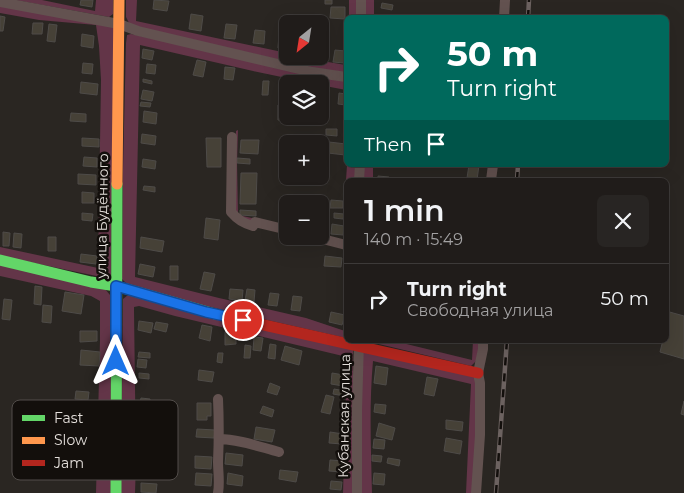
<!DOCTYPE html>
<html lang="en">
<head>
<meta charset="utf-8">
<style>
	:root { --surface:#201c1a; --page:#282523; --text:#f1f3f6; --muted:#a2a1a2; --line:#3d3a39 }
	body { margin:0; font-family:Montserrat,sans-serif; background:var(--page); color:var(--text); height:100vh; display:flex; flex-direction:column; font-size:19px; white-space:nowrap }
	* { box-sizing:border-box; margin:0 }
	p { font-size:16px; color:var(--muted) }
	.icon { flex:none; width:28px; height:28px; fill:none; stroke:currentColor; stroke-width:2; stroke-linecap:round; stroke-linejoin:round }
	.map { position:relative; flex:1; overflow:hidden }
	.sheet { position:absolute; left:344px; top:178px; width:325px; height:165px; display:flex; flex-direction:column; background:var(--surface); border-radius:8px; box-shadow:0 5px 20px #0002,0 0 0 1px var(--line) }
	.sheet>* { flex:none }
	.top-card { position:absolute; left:344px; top:15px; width:325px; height:152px; border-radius:8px; box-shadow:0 5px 20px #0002,0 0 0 1px var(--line); background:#00695c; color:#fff; overflow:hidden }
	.needle { width:32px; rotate:210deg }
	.controls { position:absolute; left:279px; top:15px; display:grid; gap:10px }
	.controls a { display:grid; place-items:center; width:50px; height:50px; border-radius:8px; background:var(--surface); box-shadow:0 5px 20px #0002,0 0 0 1px var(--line); font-size:25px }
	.pin { position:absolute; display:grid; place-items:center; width:42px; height:42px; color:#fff; margin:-21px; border:2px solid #fff; border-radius:50%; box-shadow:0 1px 5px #0007 }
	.me { position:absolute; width:55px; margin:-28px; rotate:0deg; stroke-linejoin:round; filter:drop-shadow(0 0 4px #0008) }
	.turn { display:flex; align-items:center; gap:18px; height:105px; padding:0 20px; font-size:22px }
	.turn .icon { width:65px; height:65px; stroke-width:2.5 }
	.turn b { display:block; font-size:35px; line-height:42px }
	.then { display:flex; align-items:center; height:48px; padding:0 20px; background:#0003; gap:10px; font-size:19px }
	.round { display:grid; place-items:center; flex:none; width:52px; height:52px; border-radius:8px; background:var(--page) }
	.overview { display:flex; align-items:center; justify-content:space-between; height:85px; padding:0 20px }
	h1 { font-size:30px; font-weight:600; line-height:38px }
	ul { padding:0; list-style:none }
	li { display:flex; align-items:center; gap:15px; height:70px; padding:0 20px; border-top:1px solid var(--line) }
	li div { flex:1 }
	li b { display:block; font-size:19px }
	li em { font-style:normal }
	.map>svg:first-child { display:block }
</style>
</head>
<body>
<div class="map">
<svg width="684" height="493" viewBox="0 0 684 493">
	<rect width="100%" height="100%" fill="#2a2622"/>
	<path fill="#633548" d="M15 0H42L95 11 96 0H113V14L109 17Z
		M126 0H137L136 21 287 53 288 56H300L310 59 346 65V72H331L130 25 126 17Z
		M349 0H358L357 17 349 18Z
		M365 0H374V17L365 18Z
		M0 6 114 25 111 279 0 256V247L98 268 101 80 99 46 96 25 39 20 0 13Z
		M131 34 346 81V90L320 85V84H315L253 71 140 45 135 277 219 298 306 318 345 331 346 249V338L202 305 127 284 122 279 123 169 126 43 127 35Z
		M238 130 237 163 238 215 287 226V230L243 219 237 215 234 208 236 131Z
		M347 165H357V180H346Z
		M363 165H373V180H363Z
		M0 265 105 289 110 295 112 493H96L100 340V301L91 296 0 276Z
		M128 295 353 349V493H343L347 357 175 316 139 306 134 307V310L136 463 135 493H121L123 299Z
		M362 340H390L472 360 473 340H480L477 360 471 366Z
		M362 349 474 376 478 385 473 493H466L471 384 373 361C369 405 371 449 372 493H361Z"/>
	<path fill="#464137" stroke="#4e4b48" d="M81 0H93L92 7 80 5Z
		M154 0 169 1 167 11 153 9Z
		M325 0H332V4H325Z
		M382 3 393 5 392 10 381 8Z
		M331 7H345V19L330 18Z
		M191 14 203 16 201 31 189 29Z
		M0 16 5 17 3 31H0Z
		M33 23H43L42 34H32Z
		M49 24 57 25 55 42 47 41Z
		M226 24 237 25 235 39 224 38Z
		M255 30 265 31 264 44 253 43Z
		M82 34 94 36 93 48 81 46Z
		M279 34 288 35 287 49 278 48Z
		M324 43 329 44 327 61 322 60Z
		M143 49 154 51 152 60 142 58Z
		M335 50 345 51 344 63 333 62Z
		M197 60 206 62 203 77 193 75Z
		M83 63 93 64 92 74 82 73Z
		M147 64 156 65 155 74 146 73Z
		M225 67 235 68 233 80 224 79Z
		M143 79 152 81V84L143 82Z
		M263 81H269L268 95H262Z
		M283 81 293 82V84H288V97L282 96Z
		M81 82 98 84 97 95 80 93Z
		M143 90 154 92 152 101 141 99Z
		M339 93 346 94V105L338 104Z
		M320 97H322V111H320Z
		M141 102 151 103 150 107 140 106Z
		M278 105H286V121L278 120Z
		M144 111 157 113 156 124 143 122Z
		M71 113 86 114V122L70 121Z
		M326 129H337V136L326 135Z
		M142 134 156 136 155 145 141 143Z
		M82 138 99 139V147L82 146Z
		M206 138H221V167H207Z
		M241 140H259L258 154 240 153Z
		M329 142 346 144 345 155 328 153Z
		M84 157 97 158V167L83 166Z
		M237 158 250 159V164L237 163Z
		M143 159 156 161 155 169 142 167Z
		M469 165H479L477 180 467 178Z
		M241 173H257L256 204H240Z
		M78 174 96 175V185L78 184Z
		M378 176 389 177V180H378Z
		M144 186 155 187V192L143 190Z
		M82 192 94 193V203H82Z
		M331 200 343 201V208H330Z
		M240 210 256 211V216L240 215Z
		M82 213 93 214 92 221 82 220Z
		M334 213 344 214 343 219 334 218Z
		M206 218 220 220 218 240 204 238Z
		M332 224 344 226 343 235 331 234Z
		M3 232 10 233 9 246H3Z
		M14 233 22 234 21 248 13 247Z
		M48 237H56V251H48Z
		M141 237 164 241 162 252 140 248Z
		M81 254 97 256 96 264 80 262Z
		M325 256 342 258 341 267 324 266Z
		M140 264 155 267 153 277 138 274Z
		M170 266H178V280H170Z
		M204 272 215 274 211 291 200 289Z
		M35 286 42 287 41 305 34 304Z
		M230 289 243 290 242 301 229 299Z
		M247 289 255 290 254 302 245 301Z
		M65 292 84 295 81 314 62 311Z
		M270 293 279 294 277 306 268 305Z
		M293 296 302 297 300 311 291 310Z
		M4 299 12 300 10 320 2 319Z
		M43 305 52 306 51 323 42 322Z
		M666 311 684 316V359L660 352 663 340H666V330L668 324H666Z
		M331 312 345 315 342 325 329 322Z
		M139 321 153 323 151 333 138 330Z
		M156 322 168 324 166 332 154 329Z
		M202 325 212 327 210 341 199 338Z
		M80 331H97V341L80 342Z
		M236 331V344L225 345V332Z
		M254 337 263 338 261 351 253 350Z
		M270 344 276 345 275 359 268 358Z
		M245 345 251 346 250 358H244Z
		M285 346 302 351 299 365 281 360Z
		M81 350 100 352 99 366 80 365Z
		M139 352 150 353V358L138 357Z
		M218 353H223L222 363 217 362Z
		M138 359 147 360 146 368 137 367Z
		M376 366 388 368 386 385 374 383Z
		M199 370 214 372 212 382 198 380Z
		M139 373 149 374V379L139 378Z
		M332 373 344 375 343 386 331 384Z
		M427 377 438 379 434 396 424 394Z
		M270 383 280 387 277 395 267 392Z
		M334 389 345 391 344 396 333 394Z
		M76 391 89 392 88 400 75 399Z
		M326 395 334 397 330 414 321 412Z
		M141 398 150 399V403L140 402Z
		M684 401V415L681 414Z
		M197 403H211V416H207V420H197Z
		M375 404 386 405 385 414 374 412Z
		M263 406 274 410 272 417 260 413Z
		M446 420 463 422 462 431 446 429Z
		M379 423 395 428 392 440 376 436Z
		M256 427 275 430 272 442 254 439Z
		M197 429 215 430 214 438 196 437Z
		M330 432 343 434 342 444 329 443Z
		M446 438 462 441 460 454 444 451Z
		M374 439 385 440 384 449 373 448Z
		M226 453 243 455 242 466 225 464Z
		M372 455 382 456 381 462 372 461Z
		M195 456 212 457 211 469 195 468Z
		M388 458 400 460 399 466 387 463Z
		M330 460 343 461 342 472 329 471Z
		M280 470 298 472 296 482 279 479Z
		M196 473 212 474 211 486 195 485Z
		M228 473 243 476 242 486 227 484Z
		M374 473 385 474 384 485 373 484Z
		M331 481 342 482 341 490 330 489Z
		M141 483 157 484 156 493 141 492Z"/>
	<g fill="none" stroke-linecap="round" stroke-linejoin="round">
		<path stroke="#635250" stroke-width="10" d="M0 2 119 24 138 31 312 72 346 77
			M361 18V0
			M504 18 505 0
			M232 137 231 212C238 220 243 223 253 226L255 222 288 230
			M359 180 360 165
			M491 180 493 165
			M311 236 346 245
			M219 439C239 439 260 447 279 452
			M218 493C220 482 218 472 218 462 219 440 219 420 218 399
			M357 493V410L359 341
			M476 493 480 435V383L478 373 483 349V340"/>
		<path stroke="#63d668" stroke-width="11" d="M0 260 91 282 116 286 215 314
			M116 493 117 184"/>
		<path stroke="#ff974d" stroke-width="11" d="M117 184 119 0"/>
		<path stroke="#b3261e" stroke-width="11" d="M215 314 478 373"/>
		<defs>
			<path id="rail" d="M528 18 529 0
				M517 180 518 165
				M496 493 507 340"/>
		</defs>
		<use href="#rail" stroke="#6c6260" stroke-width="4.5"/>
		<use href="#rail" stroke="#130f0c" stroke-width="2.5" stroke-dasharray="8" stroke-linecap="butt"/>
	</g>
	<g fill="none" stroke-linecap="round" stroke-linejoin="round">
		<defs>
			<path id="route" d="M116 361V286L206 312 243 320"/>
		</defs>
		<use href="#route" stroke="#114b97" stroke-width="12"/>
		<use href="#route" stroke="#1a73e8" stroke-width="9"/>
	</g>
	<g text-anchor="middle" stroke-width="5" stroke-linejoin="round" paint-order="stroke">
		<g font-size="14" fill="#e4dfdb" stroke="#130f0c">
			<text transform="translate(102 216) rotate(-89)" y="5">улица Будённого</text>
			<text transform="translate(344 416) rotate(-89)" y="5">Кубанская улица</text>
		</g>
	</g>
	<rect x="12" y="400" width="166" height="80" rx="8" fill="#130f0c" stroke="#524d4a" stroke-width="1"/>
	<rect x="22" y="415" width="23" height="6" fill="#63d668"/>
	<rect x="22" y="437" width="23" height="7" fill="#ff974d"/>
	<rect x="22" y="460" width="23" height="6" fill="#b3261e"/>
	<g font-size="14" fill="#e4dfdb">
		<text x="54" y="423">Fast</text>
		<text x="54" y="445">Slow</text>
		<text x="54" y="468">Jam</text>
	</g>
</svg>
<div class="controls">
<a><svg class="needle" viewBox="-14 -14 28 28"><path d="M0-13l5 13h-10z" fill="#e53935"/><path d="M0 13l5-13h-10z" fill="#a2a1a2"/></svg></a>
<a><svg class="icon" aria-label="layers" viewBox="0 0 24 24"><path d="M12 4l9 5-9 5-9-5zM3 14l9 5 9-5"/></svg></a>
<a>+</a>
<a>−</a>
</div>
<div class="pin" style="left:243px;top:320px;background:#d93025"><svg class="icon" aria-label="arrive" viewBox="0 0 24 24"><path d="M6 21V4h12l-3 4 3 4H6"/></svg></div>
<svg class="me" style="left:116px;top:361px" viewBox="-20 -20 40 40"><path d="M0-17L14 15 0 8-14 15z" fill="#1a73e8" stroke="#fff" stroke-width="4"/></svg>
<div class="top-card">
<div class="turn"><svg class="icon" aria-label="right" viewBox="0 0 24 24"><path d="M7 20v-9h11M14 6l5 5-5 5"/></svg><div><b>50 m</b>Turn right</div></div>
<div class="then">Then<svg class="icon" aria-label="arrive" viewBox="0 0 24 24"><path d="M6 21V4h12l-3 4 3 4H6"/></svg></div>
</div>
<section class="sheet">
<div class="overview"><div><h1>1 min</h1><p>140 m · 15:49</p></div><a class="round"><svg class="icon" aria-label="close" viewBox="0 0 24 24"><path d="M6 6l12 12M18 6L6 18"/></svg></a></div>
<ul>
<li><svg class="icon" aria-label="right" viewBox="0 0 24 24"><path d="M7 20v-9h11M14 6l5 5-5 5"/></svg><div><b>Turn right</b><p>Свободная улица</p></div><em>50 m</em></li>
</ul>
</section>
</div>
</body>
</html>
